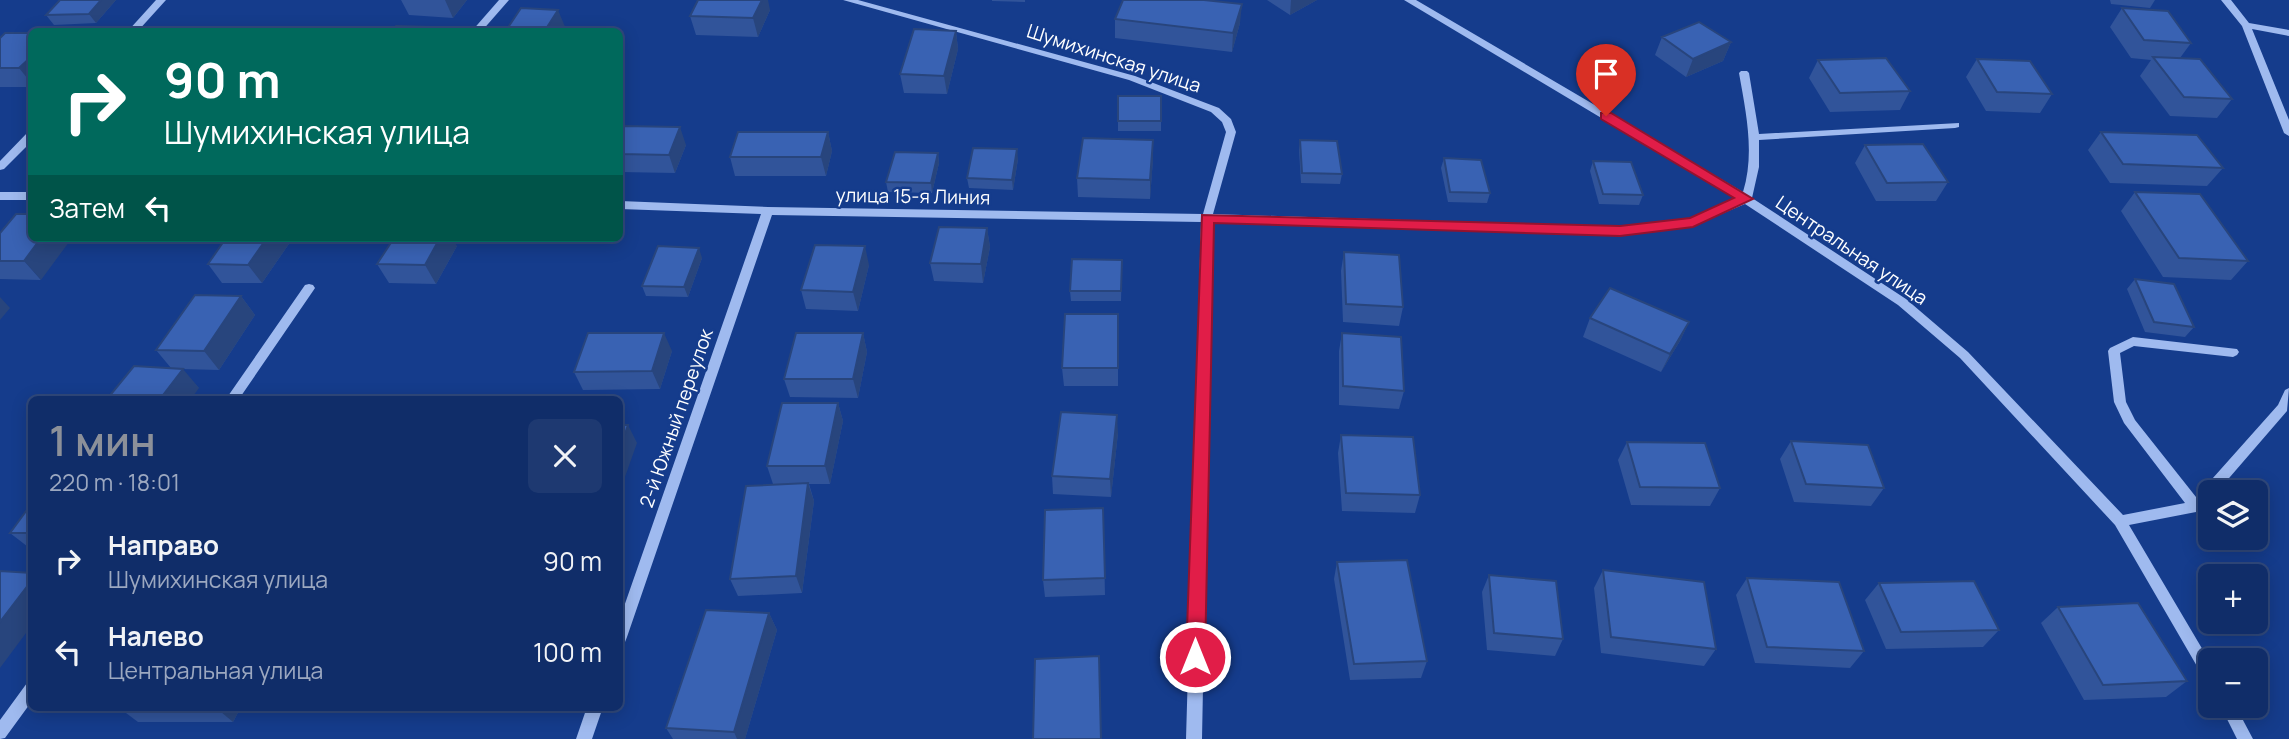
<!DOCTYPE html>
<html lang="ru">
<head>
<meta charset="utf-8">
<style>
	:root { --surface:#102d69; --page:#1e3971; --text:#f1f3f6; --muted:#9ca8c0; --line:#30497d; --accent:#8c9099 }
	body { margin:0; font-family:Manrope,sans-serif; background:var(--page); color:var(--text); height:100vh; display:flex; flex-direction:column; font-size:26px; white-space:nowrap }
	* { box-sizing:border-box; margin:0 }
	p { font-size:23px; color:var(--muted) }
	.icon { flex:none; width:38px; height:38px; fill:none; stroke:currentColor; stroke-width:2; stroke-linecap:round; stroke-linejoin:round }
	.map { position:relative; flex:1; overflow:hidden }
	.panel { position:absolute; left:28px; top:396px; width:595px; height:315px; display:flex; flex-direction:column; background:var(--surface); border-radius:10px; box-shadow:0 4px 18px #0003,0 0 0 2px var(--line) }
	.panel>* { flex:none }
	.hud { position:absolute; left:28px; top:28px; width:595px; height:214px; border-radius:10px; box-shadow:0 4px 18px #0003,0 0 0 2px var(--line); background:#00695c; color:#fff; overflow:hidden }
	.controls { position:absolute; left:2198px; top:480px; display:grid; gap:14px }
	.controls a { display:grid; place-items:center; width:70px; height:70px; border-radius:10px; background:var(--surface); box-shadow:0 4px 18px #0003,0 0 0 2px var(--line); font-size:35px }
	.pin { position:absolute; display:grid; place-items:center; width:60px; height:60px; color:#fff; margin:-72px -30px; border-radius:50% 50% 50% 0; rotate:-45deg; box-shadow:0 0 7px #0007 }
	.pin .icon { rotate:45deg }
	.me { position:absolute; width:77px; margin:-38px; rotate:0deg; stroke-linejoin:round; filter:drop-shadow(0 0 5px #0008) }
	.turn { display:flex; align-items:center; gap:24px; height:147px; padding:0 21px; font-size:32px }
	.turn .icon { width:91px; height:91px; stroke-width:2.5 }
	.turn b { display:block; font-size:49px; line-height:60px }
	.then { display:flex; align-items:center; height:66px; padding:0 21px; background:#0003; gap:14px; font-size:26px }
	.round { display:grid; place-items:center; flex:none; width:74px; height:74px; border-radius:10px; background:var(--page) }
	.summary { display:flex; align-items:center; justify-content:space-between; height:119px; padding:0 21px }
	h1 { font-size:42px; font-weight:600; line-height:52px; color:var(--accent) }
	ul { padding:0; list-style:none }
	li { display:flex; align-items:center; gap:21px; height:91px; padding:0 21px }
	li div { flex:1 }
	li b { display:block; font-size:26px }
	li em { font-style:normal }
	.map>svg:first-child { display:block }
</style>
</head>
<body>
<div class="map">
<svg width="2289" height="739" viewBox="0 0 2289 739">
	<rect width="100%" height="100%" fill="#153c8c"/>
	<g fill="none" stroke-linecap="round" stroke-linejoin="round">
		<path fill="#9fbaef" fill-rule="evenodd" d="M156 0H166L137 32H127Z
			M499 0H509L481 32H471Z
			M843 0H858L1135 76 1219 108 1231 119 1236 132 1213 214 1620 227 1691 218 1737 199 1404 0H1416L1743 192C1755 153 1746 113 1739 73L1741 71H1747L1749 73 1759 134 1959 123V127L1955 128 1759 140V167L1752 198 1906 299 1968 352 2123 515 2185 503 2124 423 2114 402 2108 351 2110 348 2133 337 2237 349 2239 352 2237 355 2233 357 2134 346 2120 353 2126 402 2135 420 2196 497 2278 405 2285 390 2289 388 2287 411 2217 492H2210V499L2201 510 2196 512 2129 525 2210 662V682L2205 680 2115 525 1960 358 1898 305 1745 204 1693 226 1620 235 1212 222 1202 739H1186L1201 222 772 215 627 637 625 642 620 643V618L761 214 620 209V201L768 207 1203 214 1226 132 1222 122 1211 112 1129 80Z
			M2221 0H2231L2249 23 2289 30V36L2252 29 2289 120V136L2284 133 2242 26Z
			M32 131V141L4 169 0 170V161L28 132Z
			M0 192H32V200H0Z
			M309 284 313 285 315 288 313 291 239 399H226L305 285Z
			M32 681V701L5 738 0 739V720L27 683Z
			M2220 705H2235L2253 739H2237Z
			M587 707H603L592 739H576Z"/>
	</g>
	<path fill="#31549a" d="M116 0 96 23 54 25 46 15Z
		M401 0H467L453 18 409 15Z
		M992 0H1025V2L992 1Z
		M1267 0H1317L1290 15Z
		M2110 0H2155L2150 8 2111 4Z
		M2122 8 2191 43 2180 58 2232 99 2217 118 2170 116 2140 76 2151 60 2131 58 2110 27Z
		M770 10 758 37 696 35 690 16Z
		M1115 19 1240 23 1232 52 1115 38Z
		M956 31 958 49 947 94 904 93 900 74Z
		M32 33V87H0V38Z
		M1662 37 1731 42 1723 61 1686 77 1655 55Z
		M1977 59 2052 94 2040 113 1986 111 1966 77Z
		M1818 60 1910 91 1900 110 1830 112 1809 78Z
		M1118 96H1161V131H1118Z
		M828 132 832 151 826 176H735L730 157Z
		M2101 132 2223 168 2207 186 2110 183 2088 150Z
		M620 135 686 145 675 173 620 172Z
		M1300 140 1342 174 1340 184 1301 183 1299 150Z
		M1865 145 1948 182 1936 201H1876L1855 163Z
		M938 153 939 163 932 193 888 192 886 182Z
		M1444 158 1490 193 1487 203 1448 202 1441 168Z
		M1018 159 1013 190 969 188 967 178Z
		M1153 159 1150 199 1078 197 1077 178Z
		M1593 161 1643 195 1639 205 1599 204 1590 171Z
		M2135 192 2248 261 2231 280 2163 277 2121 211Z
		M987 228 990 247 983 283 934 281 930 263Z
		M0 233 41 280 0 279Z
		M293 238 262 283H222L208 264Z
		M457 246 436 284 389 283 377 264Z
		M1344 252 1403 307 1399 326 1343 322 1341 271Z
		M702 258 688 297 646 296 642 286Z
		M1122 260 1121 301H1071L1070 291Z
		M869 265 858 311 806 309 801 290Z
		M2135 279 2194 327 2185 337 2145 332 2127 289Z
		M241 296 255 315 219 370 180 369 199 388 171 368 156 350Z
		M1118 314V386H1064L1062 368Z
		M1590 318 1689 322 1680 341 1661 372 1583 337Z
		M863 333 867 352 858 398 790 397 784 379Z
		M1342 333 1404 391 1399 409 1339 405V351Z
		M672 351 660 389 583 390 574 372Z
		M838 403 843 421 830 484H809L814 501 802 593 738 596 730 579 800 484H773L767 466Z
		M1118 433 1111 497 1053 494 1052 476Z
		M1341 435 1420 495 1415 513 1342 511 1338 453Z
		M1791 441 1884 488 1871 506 1794 502 1780 459Z
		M1627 442 1720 488 1710 506 1631 505 1618 460Z
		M32 503V550L10 533Z
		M1103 508 1105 595 1045 597 1043 580Z
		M1337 562 1427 661 1421 678 1350 680 1334 579Z
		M1603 570 1716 649 1704 666 1601 653 1594 588Z
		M1489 575 1563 639 1555 656 1487 650 1482 592Z
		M1747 578 1864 651 1850 668 1755 663 1736 595Z
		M1879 583 1999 630 1983 647 1886 649 1865 600Z
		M2058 607 2187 681 2166 697 2084 700 2041 623Z
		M769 613 777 630 745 739H673L666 728Z
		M118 707H241L233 722H138Z"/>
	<path fill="#28457d" d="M101 0H116L96 23 89 14Z
		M445 0H467L453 18Z
		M762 0H768L770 10 758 37 753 18Z
		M1291 0H1317L1290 15Z
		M1242 4 1240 23 1232 52 1233 33Z
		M558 10 566 29 564 32H544Z
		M956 31 958 49 947 94 944 76Z
		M1731 42 1723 61 1686 77 1693 59Z
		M32 56V84L19 68Z
		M680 127 686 145 675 173 669 155Z
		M828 132 832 151 826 176 821 157Z
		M1153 140V159L1150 199V180Z
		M1017 149 1018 159 1013 190 1012 180Z
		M938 153 939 163 932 193 931 183Z
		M987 228 990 247 983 283 981 264Z
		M41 238H72L41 280 24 261Z
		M267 238H293L262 283 248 265Z
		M440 238H452L457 246 436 284 425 265Z
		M865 246 869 265 858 311 853 292Z
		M699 248 702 258 688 297 684 287Z
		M241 296 255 315 219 370 204 351Z
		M0 297 10 308 0 320Z
		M1689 322 1680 341 1661 372 1670 354Z
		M664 333 672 351 660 389 652 371Z
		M863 333 867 352 858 398 853 379Z
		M183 369 199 388 191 399H160Z
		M838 403 843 421 830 484 825 466Z
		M1117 415 1118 433 1111 497 1110 479Z
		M628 425 637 443 620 491V449Z
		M808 483 814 501 802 593 796 576Z
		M32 580V625L0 668V622Z
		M769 613 777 630 745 739H737L734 732Z
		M215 707H241L233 722Z"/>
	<path fill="#3962b3" stroke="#28457d" stroke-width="2" d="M60 0H101L89 14 46 15Z
		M698 0H762L753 18 690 16Z
		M1123 0H1204L1242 4 1233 33 1115 19Z
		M521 8 558 10 544 32H505Z
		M2122 8 2168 11 2191 43 2144 40Z
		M1699 22 1731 42 1693 59 1662 37Z
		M396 26 431 27 428 32H392Z
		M914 29 956 31 944 76 900 74Z
		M5 33H32V56L19 68H0V38Z
		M2153 57 2200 59 2232 99 2184 97Z
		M1886 58 1910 91 1840 93 1818 60Z
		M1977 59 2030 61 2052 94 1997 92Z
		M1118 96H1161V121H1118Z
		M623 126 680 127 669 155 620 154V135Z
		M738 132H828L821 157H730Z
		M2101 132 2197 135 2223 168 2123 164Z
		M1083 138 1153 140 1150 180 1077 178Z
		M1300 140 1337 141 1342 174 1302 173Z
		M1923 144 1948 182 1887 183 1865 145Z
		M973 148 1017 149 1012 180 967 178Z
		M895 152 938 153 931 183 886 182Z
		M1444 158 1481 160 1490 193 1450 192Z
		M1593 161 1631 162 1643 195 1603 194Z
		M2135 192 2200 194 2248 261 2179 258Z
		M16 214H32V238H41L24 261H0V233Z
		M939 227 987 228 981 264 930 263Z
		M226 238H267L248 265 208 264Z
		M394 238H440L425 265 377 264Z
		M815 245 865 246 853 292 801 290Z
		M658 246 699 248 684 287 642 286Z
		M1344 252 1399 255 1403 307 1346 304Z
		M1072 259 1122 260 1121 291H1070Z
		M2135 279 2174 284 2194 327 2154 322Z
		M1610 288 1689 322 1670 354 1590 318Z
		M195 295 241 296 204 351 156 350Z
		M1065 314H1118V368H1062Z
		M588 333H664L652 371 574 372Z
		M796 333H863L853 379H784Z
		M1342 333 1401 337 1404 391 1343 386Z
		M134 366 183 369 160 399H107Z
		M782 403H838L825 466H767Z
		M1061 412 1117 415 1110 479 1052 476Z
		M620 425H628L620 449Z
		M1341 435 1413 437 1420 495 1346 493Z
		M1791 441 1868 445 1884 488 1806 484Z
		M1627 442 1705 443 1720 488 1640 487Z
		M808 483 796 576 730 579 746 486Z
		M32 503V533H10Z
		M1103 508 1105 578 1043 580 1045 510Z
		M1407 560 1427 661 1354 664 1337 562Z
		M1603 570 1704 582 1716 649 1611 637Z
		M0 571 32 573V580L0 622Z
		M1489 575 1556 581 1563 639 1494 633Z
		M1747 578 1839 582 1864 651 1767 647Z
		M1974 581 1999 630 1901 632 1879 583Z
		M2138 603 2187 681 2103 685 2058 607Z
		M706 610 769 613 734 732 666 728Z
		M1099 656 1101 739H1033L1035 659Z"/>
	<path fill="#e11d48" stroke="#92132f" stroke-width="2" d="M1601 113H1611L1753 199 1693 227 1620 236 1214 223 1205 657 1202 663 1195 665 1189 663 1186 657 1202 215 1620 226 1690 218 1734 198 1601 119Z"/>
	<g text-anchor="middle" stroke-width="5" stroke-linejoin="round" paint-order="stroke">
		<g font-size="19" fill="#fff" stroke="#153c8c">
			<text transform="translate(1114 58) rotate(18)" y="7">Шумихинская улица</text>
			<text transform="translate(913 196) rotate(1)" y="7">улица 15-я Линия</text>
			<text transform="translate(1852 250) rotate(34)" y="7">Центральная улица</text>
			<text transform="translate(676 418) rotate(-71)" y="7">2-й Южный переулок</text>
		</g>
	</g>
</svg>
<div class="controls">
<a><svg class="icon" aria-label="layers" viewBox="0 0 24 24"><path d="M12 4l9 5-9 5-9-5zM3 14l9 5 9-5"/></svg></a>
<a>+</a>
<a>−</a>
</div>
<div class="pin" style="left:1606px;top:116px;background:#d93025"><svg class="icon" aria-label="arrive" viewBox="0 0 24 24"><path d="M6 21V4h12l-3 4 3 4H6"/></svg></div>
<svg class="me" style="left:1195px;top:657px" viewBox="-20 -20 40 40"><circle r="17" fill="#e11d48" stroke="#fff" stroke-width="3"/><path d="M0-11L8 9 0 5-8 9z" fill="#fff"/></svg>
<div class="hud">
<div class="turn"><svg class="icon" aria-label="right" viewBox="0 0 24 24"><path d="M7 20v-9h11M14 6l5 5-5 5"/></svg><div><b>90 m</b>Шумихинская улица</div></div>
<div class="then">Затем<svg class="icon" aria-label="left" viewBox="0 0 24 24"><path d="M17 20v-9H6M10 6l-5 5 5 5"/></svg></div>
</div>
<section class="panel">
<div class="summary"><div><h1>1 мин</h1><p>220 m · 18:01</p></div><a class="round"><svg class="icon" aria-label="close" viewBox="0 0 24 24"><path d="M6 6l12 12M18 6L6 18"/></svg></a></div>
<ul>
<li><svg class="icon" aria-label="right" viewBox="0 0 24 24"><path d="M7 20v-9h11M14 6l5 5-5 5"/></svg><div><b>Направо</b><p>Шумихинская улица</p></div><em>90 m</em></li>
<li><svg class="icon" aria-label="left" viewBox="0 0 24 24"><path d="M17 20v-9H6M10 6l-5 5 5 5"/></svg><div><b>Налево</b><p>Центральная улица</p></div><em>100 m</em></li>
</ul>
</section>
</div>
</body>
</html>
